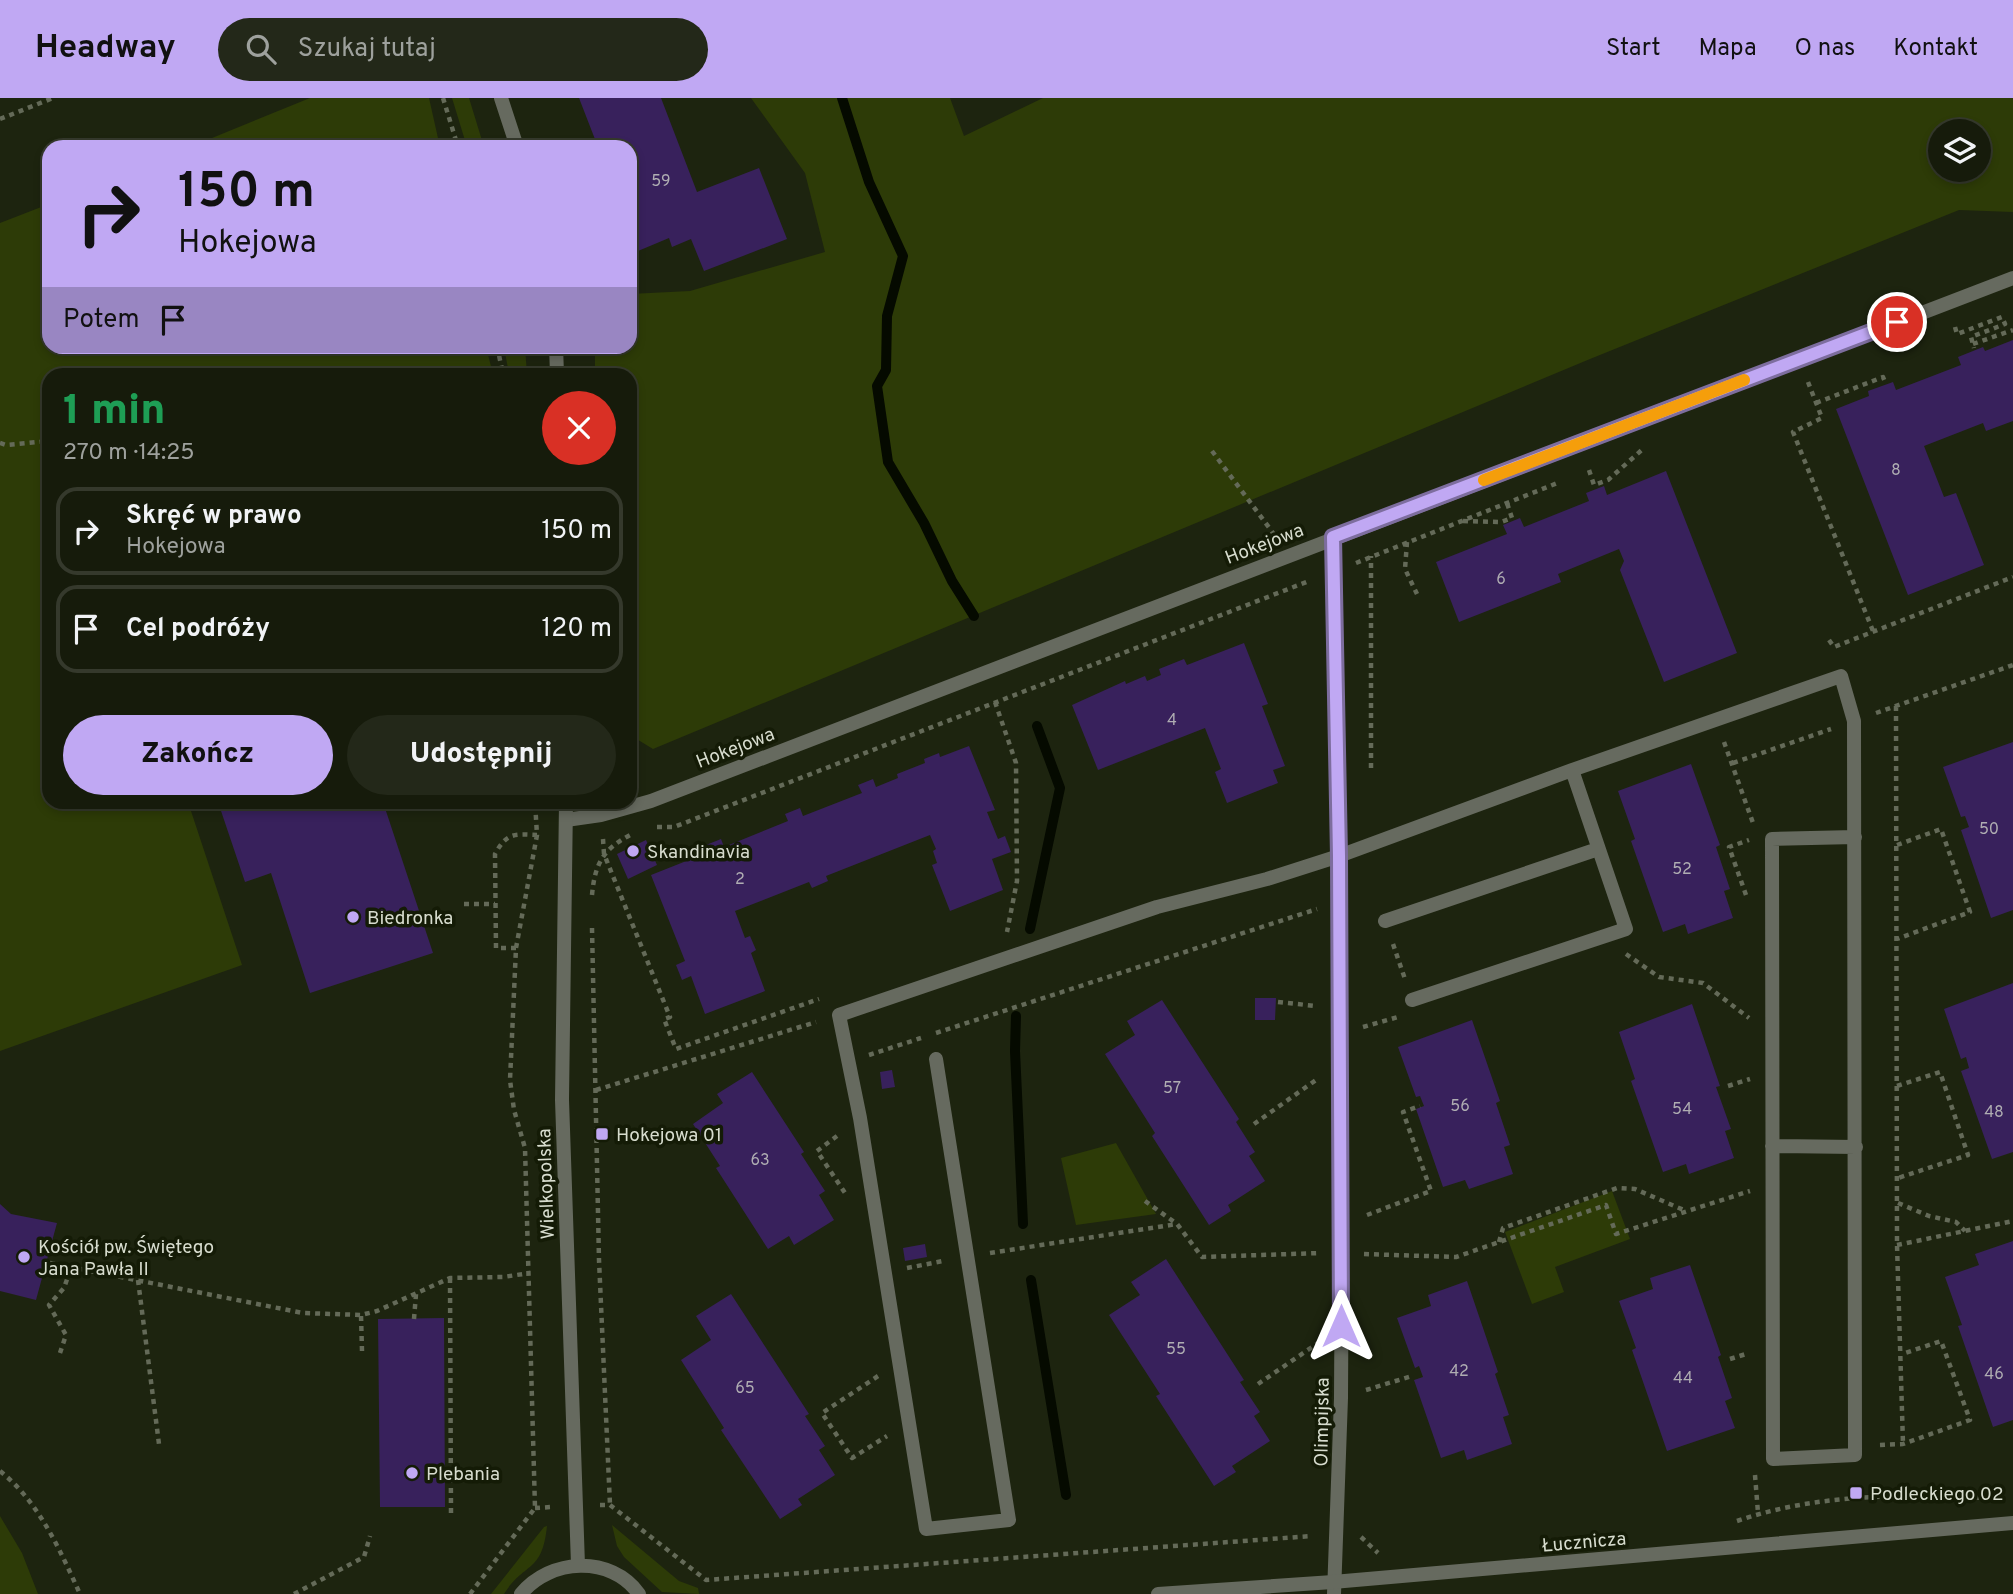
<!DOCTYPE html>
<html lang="pl">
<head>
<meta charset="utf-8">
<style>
	:root { --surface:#161b0b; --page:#232819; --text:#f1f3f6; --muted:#9ea19d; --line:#35392c; --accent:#c0a8f3 }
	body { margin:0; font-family:Overpass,sans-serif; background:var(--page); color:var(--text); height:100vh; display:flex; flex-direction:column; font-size:26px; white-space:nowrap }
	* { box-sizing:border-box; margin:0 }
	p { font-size:23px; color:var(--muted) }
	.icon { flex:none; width:38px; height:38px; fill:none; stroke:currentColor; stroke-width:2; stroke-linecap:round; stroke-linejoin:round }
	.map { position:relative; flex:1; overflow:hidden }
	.panel { position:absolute; left:42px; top:270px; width:595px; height:441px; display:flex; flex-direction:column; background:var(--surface); border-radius:21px; box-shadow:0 4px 10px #0003,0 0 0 2px var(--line) }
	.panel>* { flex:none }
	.guide { position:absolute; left:42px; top:42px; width:595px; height:214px; border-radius:21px; box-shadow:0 4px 10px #0003,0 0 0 2px var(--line); background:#c0a8f3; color:#111; overflow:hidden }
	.fabs { position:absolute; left:1928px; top:21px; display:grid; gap:14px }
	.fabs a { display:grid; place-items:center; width:63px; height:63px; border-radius:50%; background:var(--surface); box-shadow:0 4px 10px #0003,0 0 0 2px var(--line); font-size:35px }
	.pin { position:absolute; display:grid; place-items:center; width:60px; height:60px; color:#fff; margin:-30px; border:4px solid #fff; border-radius:50%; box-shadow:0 2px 7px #0007 }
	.me { position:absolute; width:77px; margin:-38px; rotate:0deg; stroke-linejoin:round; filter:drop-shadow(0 0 5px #0008) }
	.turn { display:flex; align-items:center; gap:24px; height:147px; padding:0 21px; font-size:32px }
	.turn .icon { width:91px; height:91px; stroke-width:2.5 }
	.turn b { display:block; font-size:49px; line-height:60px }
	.then { display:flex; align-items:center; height:66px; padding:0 21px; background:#0003; gap:14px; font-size:26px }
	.round { display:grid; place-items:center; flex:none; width:74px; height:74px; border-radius:37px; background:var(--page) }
	.headline { display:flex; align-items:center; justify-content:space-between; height:119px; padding:0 21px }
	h1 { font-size:42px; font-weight:800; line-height:52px; color:#1e9e55 }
	.primary-button { display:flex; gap:14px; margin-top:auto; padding:14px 21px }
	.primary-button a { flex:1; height:80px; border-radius:42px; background:var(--accent); color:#111; font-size:28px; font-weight:800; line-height:80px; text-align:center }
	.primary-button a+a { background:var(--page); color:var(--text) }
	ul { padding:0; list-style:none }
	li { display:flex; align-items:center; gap:21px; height:88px; margin:0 14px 10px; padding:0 7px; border:4px solid var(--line); border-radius:21px }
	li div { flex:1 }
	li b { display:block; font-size:26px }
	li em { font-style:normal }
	header { display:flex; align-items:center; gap:42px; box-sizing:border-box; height:98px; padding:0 35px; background:var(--accent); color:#111 }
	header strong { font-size:33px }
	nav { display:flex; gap:38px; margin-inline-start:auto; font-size:24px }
	.search { width:490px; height:63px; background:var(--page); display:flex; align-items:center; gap:18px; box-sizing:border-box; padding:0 24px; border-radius:38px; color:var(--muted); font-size:26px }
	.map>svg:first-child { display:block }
</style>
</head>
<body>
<header>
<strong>Headway</strong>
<div class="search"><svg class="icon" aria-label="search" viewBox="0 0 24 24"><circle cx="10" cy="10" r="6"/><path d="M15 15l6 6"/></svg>Szukaj tutaj</div>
<nav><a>Start</a><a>Mapa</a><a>O nas</a><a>Kontakt</a></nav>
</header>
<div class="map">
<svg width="2013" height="1496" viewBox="0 0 2013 1496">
	<rect width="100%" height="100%" fill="#1d240f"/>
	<path fill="#2d3b07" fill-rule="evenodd" d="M310 0H429L440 49H190Z
		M452 0H469L484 49H467Z
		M751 0H950L964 38 1043 0H2013V114L1959 112 1590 261 653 651 630 637V276H595V249L630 248V196L690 193 825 154 805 75ZM1941 33H1979V72H1941Z
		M49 106V248L486 249 493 276H49V704H188L242 867 0 953V125Z
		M504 249H525L527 276H509Z
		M1116 1045 1156 1116 1076 1127 1061 1060Z
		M1612 1093 1630 1141 1555 1169 1564 1194 1532 1206 1505 1134Z
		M0 1418 22 1455 38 1496H0Z
		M612 1427 679 1483 698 1490 699 1496 662 1494 624 1459 617 1448Z
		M547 1428C542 1476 525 1463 504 1496H491L544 1429Z"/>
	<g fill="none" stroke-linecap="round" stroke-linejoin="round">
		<path stroke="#050a00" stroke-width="10" d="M842 0 869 84 903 158 887 218 886 272 877 288 888 364 924 425 952 483 974 518
			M1030 831 1060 690 1037 628
			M1016 918 1015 953 1023 1126
			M1031 1182 1066 1397"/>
	</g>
	<path fill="#38215c" d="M579 0H661L697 94 759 70 787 141 704 173 691 141 672 149 669 140 638 153 630 131V49H598Z
		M2013 242V323L1986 333 1983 325 1924 348 1944 399 1956 395 1984 467 1908 497 1836 311 1869 298 1868 293 1893 284 1896 292 1961 267 1958 259 1983 249 1985 253Z
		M1666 373 1737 555 1664 584 1620 472 1624 463 1619 451 1558 476 1561 484 1459 524 1436 464 1507 436 1503 427 1520 420 1524 429 1589 403 1586 395 1604 388 1607 397Z
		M1244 545 1268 606 1262 608 1285 668 1273 672 1278 685 1227 705 1215 674 1221 671 1205 630 1098 672 1072 607 1125 583 1126 586 1145 578 1147 583 1161 577 1159 571 1184 561 1187 567Z
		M2013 644V812L1991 820 1961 732 1969 729 1965 718 1961 719 1943 669Z
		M969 648 995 712 987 714 998 741 1005 738 1011 754 992 761 1003 792 950 813 932 767 937 765 933 753 936 751 930 737 826 778 828 783 812 790 809 784 735 813 745 840 750 838 756 852 751 855 765 893 705 916 691 878 682 882 676 867 685 863 651 777 709 754 706 747 721 741 724 749 788 723 785 716 800 710 803 718 862 695 858 687 873 681 876 689 898 680 897 676 925 665 924 661 939 655 940 659Z
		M1691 666 1720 747 1716 749 1730 791 1724 793 1733 820 1688 836 1685 826 1663 834 1631 743 1635 741 1618 693Z
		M218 704H383L433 855 310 895 271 775 245 784Z
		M646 742 657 767 628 781 617 756Z
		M2013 885V1054L1992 1061 1961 973 1969 970 1966 959 1961 961 1944 911Z
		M1255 900H1276L1275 922H1255Z
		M1162 902 1239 1021 1236 1024 1255 1054 1249 1058 1265 1083 1228 1107 1231 1113 1209 1127 1152 1038 1155 1035 1105 956 1135 937 1127 923Z
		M1692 906 1720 988 1716 989 1731 1031 1725 1033 1734 1060 1689 1076 1686 1066 1663 1074 1631 983 1635 981 1619 934Z
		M1472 922 1500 1003 1496 1005 1510 1047 1504 1049 1513 1076 1469 1091 1465 1082 1443 1089 1416 1011 1424 1008 1420 998 1416 999 1398 949Z
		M892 972 895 989 882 991 880 974Z
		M752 974 804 1054 801 1056 825 1093 819 1097 834 1122 794 1147 789 1138 768 1151 716 1070 720 1068 693 1026 723 1005 717 996Z
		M0 1106 11 1116 57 1125 36 1202 0 1193Z
		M2013 1143V1322L1993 1329 1958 1228 1962 1227 1945 1179 1979 1167 1975 1156Z
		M925 1146 927 1159 905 1163 903 1150Z
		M1166 1161 1244 1282 1240 1284 1260 1314 1254 1318 1270 1343 1232 1368 1236 1374 1214 1388 1156 1298 1160 1296 1109 1217 1140 1197 1131 1184Z
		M1690 1167 1721 1257 1718 1259 1732 1300 1725 1303 1735 1330 1667 1353 1632 1252 1636 1250 1619 1203 1653 1191 1650 1180Z
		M1467 1183 1498 1274 1495 1276 1509 1317 1503 1319 1512 1346 1467 1362 1464 1352 1441 1360 1414 1282 1423 1279 1419 1268 1415 1270 1397 1220 1431 1208 1428 1197Z
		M731 1196 809 1316 805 1318 825 1348 819 1352 835 1377 798 1401 802 1407 780 1421 721 1332 724 1330 681 1262 711 1242 696 1218Z
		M444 1220 445 1409H380L378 1221Z"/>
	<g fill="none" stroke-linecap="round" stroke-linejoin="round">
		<path stroke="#646a58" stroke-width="4.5" stroke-dasharray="5 5" stroke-linecap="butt" d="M443 0 458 49
			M0 21 53 0
			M1955 229 1957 236 2002 219 2005 226 1971 239 1974 250
			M1973 246 2013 232
			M497 248 503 276
			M1808 284 1822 320 1793 334 1873 533
			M1816 305 1883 279 1885 284
			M0 345 6 347 49 343
			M1212 353 1276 439
			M1589 372 1594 387 1608 382 1644 350
			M1463 423 1501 424 1512 420 1507 405
			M1407 444 1405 471 1417 496
			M1356 465 1560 384
			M1829 542 1834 549 2013 479
			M995 604 1016 665 1017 783 1007 834
			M1896 608 1897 1147 1903 1346
			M1876 615 2013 567
			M1724 644 1753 725
			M1733 665 1831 631
			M1371 670V458
			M657 729H674L1309 483
			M603 741 604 756 670 919 664 921 676 951 819 901
			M1897 747 1941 731 1970 814 1897 841
			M592 797C595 765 603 751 632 736
			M1746 797 1729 749 1749 742
			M464 806H495
			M592 830 599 1162 610 1407
			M1393 846 1405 881
			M516 850H496L495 756C507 734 515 736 537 737
			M1626 856 1659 879 1703 885 1749 920
			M1278 904 1316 908
			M1363 929 1398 919
			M936 935 1317 811
			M869 957 921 940
			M1728 988 1750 981
			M1897 988 1940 974 1968 1057 1898 1080
			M596 992 816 924
			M1254 1026 1316 982
			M837 1038 817 1053 847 1098
			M1145 1103 1177 1126 1202 1159 1320 1155
			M1898 1105 1929 1118 1956 1124 1965 1133
			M1367 1117 1431 1093 1403 1014 1420 1008
			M1499 1144 1503 1130 1617 1090 1635 1091 1686 1113
			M1897 1147 2013 1123
			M990 1155 1177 1126
			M1364 1156 1456 1159 1606 1107 1616 1136 1750 1093
			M50 1165 303 1215 361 1217
			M907 1170 943 1163
			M450 1180 451 1415
			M138 1182 159 1346
			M414 1221 416 1196
			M362 1253 361 1217 377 1213 450 1180 503 1179 530 1175
			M60 1255 66 1237 49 1207 64 1190 71 1170
			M1730 1261 1749 1255
			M878 1278 822 1315 852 1360 887 1338
			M1258 1286 1318 1245
			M1366 1292 1412 1278
			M1880 1347 1903 1346 1970 1322 1941 1243 1902 1256
			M0 1373C39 1404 60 1452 80 1496
			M1755 1377 1758 1415
			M600 1407H610L706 1482 1312 1438
			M535 1410 552 1409
			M1737 1423C1815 1396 1902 1396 1984 1400
			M1361 1439 1378 1455
			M294 1496 364 1459 370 1438
			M470 1496 535 1410 525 1050 514 1012 510 982 516 850 537 737 535 704"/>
		<path stroke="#666a5f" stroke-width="14" d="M1333 439 1339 758 1342 1127 1341 1300 1334 1496
			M1572 672 1841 578 1854 623 1855 1357 1773 1361 1772 741 1855 739
			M566 722 601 717 651 703 2013 180
			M1385 823 1598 751
			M936 961 1009 1422 926 1431 860 1020 839 917 1157 809 1267 781 1339 758 1572 672 1626 831 1412 902
			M1772 1048 1856 1049"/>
		<path stroke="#666a5f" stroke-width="14" d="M501 0 517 49
			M556 248 557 276
			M566 704 562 1002 578 1467
			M521 1496C550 1460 611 1457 639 1496
			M1158 1496 1333 1484 2013 1425"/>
	</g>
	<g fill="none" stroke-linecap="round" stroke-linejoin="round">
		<defs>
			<path id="route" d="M1341 1228 1339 758 1333 439 1897 224"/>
		</defs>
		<use href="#route" stroke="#7d6d9e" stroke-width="18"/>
		<use href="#route" stroke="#c0a8f3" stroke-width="12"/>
		<path stroke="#f59e0b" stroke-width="12" d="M1484 382 1744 282"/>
	</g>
	<g fill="#c0a8f3" stroke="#141b06" stroke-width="2.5">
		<circle cx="633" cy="753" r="7"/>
		<circle cx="353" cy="819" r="7"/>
		<rect x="595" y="1029" width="14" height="14" rx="3.5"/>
		<circle cx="24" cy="1159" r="7"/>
		<circle cx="412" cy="1375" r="7"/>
		<rect x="1849" y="1388" width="14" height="14" rx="3.5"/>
	</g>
	<g text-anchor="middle" stroke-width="7" stroke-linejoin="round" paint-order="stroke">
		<g font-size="16" fill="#afadb2">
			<text x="661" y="88">59</text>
			<text x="1896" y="377">8</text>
			<text x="1501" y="486">6</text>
			<text x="1172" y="627">4</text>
			<text x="1989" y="736">50</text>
			<text x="1682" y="776">52</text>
			<text x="740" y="786">2</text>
			<text x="1172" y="995">57</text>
			<text x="1460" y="1013">56</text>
			<text x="1682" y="1016">54</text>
			<text x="1994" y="1019">48</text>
			<text x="760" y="1067">63</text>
			<text x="1176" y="1256">55</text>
			<text x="1459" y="1278">42</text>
			<text x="1994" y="1281">46</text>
			<text x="1683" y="1285">44</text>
			<text x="745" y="1295">65</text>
		</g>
		<g font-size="19" fill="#d7dcce" stroke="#141b06">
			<text transform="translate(1264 445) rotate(-21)" y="7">Hokejowa</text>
			<text transform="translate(735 649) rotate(-21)" y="7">Hokejowa</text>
			<text transform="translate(545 1086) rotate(-92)" y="7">Wielkopolska</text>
			<text transform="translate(1321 1324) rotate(-89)" y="7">Olimpijska</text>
			<text transform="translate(1584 1443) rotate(-5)" y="7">Łucznicza</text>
		</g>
		<g font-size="19" fill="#d7dcce" stroke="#141b06" text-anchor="start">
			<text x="647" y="760">Skandinavia</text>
			<text x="367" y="826">Biedronka</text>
			<text x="616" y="1043">Hokejowa 01</text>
			<text x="38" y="1155">Kościół pw. Świętego<tspan x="38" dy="22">Jana Pawła II</tspan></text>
			<text x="426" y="1382">Plebania</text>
			<text x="1870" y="1402">Podleckiego 02</text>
		</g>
	</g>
</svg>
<div class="fabs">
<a><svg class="icon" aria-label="layers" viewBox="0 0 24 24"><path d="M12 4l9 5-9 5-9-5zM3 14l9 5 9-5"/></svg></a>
</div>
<div class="pin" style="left:1897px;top:224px;background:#d93025"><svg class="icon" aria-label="arrive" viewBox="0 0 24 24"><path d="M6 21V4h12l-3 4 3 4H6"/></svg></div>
<svg class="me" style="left:1341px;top:1228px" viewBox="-20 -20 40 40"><path d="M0-17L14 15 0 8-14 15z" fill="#c0a8f3" stroke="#fff" stroke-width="4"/></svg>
<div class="guide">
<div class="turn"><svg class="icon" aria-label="right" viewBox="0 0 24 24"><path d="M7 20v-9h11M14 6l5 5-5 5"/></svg><div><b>150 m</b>Hokejowa</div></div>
<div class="then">Potem<svg class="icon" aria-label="arrive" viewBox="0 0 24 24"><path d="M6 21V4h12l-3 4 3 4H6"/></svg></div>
</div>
<section class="panel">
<div class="headline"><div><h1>1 min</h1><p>270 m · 14:25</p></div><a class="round" style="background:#d93025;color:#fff"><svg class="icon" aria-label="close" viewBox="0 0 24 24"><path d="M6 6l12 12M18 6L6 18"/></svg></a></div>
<ul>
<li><svg class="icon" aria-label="right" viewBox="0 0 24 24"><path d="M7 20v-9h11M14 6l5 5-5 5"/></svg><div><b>Skręć w prawo</b><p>Hokejowa</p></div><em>150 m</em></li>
<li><svg class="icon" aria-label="arrive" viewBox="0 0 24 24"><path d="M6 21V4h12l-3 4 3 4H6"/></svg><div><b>Cel podróży</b></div><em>120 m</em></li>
</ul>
<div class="primary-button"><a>Zakończ</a><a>Udostępnij</a></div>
</section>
</div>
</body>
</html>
